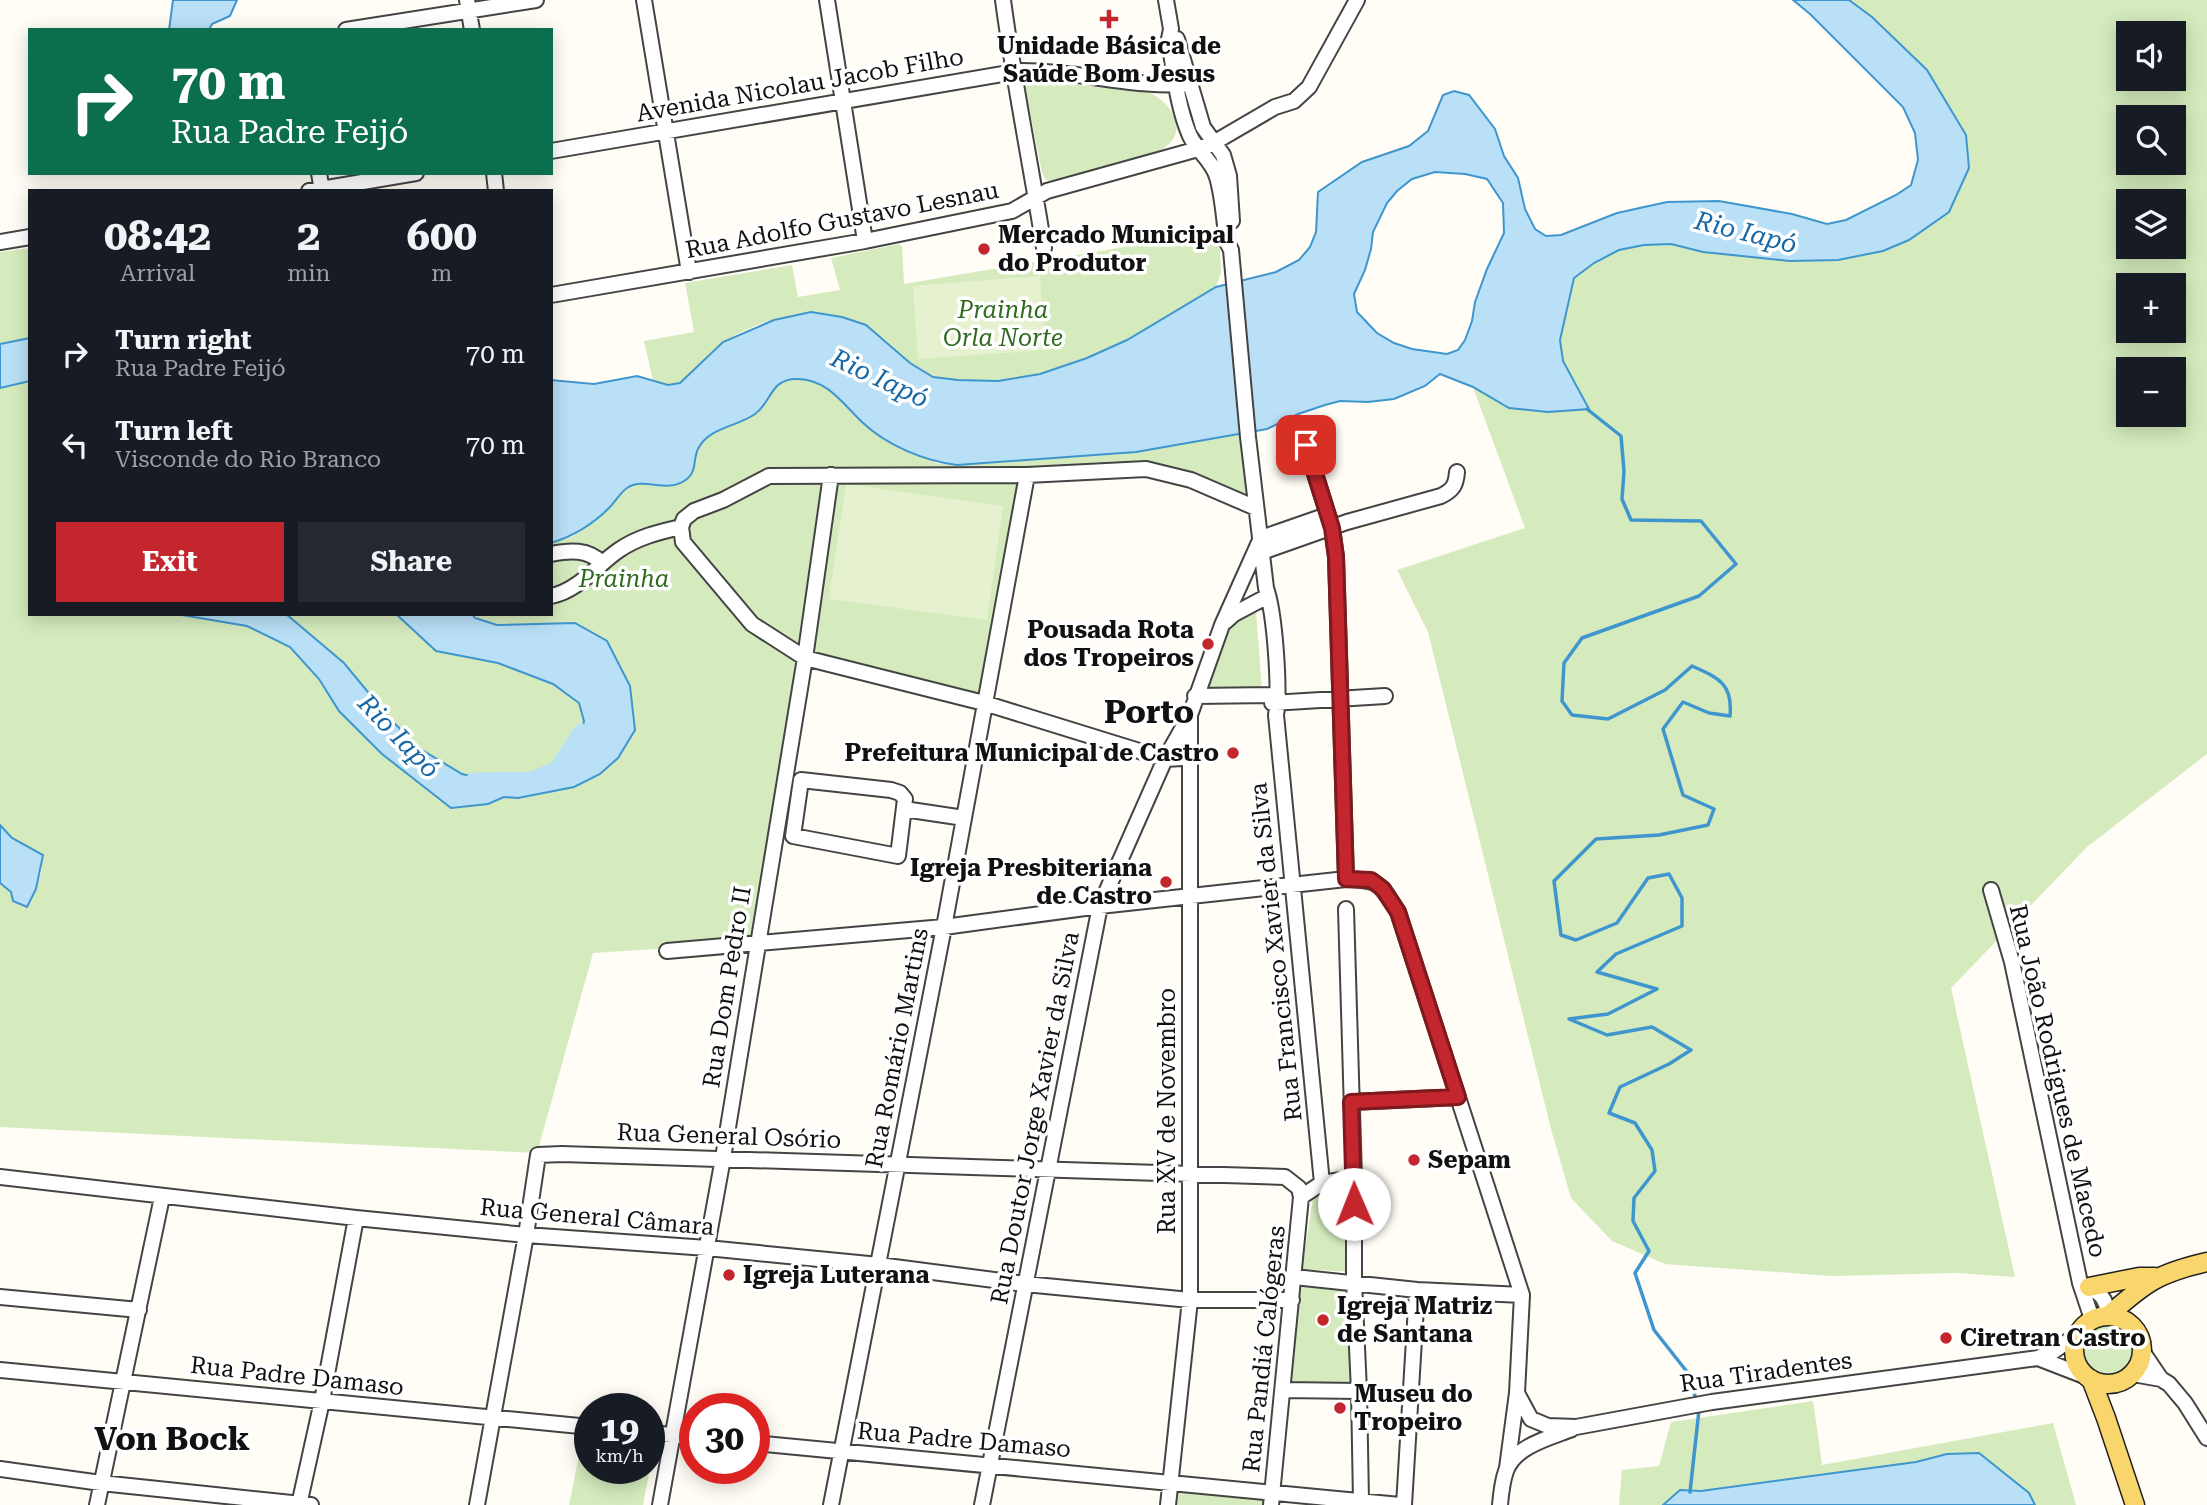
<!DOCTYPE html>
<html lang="en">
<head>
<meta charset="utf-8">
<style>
	:root { --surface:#171b24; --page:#242831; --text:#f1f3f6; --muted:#9ea1a6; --accent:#c4262e }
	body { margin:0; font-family:"Roboto Serif",serif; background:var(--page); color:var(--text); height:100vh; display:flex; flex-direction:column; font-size:26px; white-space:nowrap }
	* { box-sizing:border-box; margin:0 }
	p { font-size:23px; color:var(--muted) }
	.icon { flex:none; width:38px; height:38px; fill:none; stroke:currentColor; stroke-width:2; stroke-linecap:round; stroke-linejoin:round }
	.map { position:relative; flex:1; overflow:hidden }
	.details { position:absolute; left:28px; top:189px; width:525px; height:427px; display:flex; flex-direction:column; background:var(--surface); border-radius:0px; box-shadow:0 4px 18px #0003 }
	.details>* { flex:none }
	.banner { position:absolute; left:28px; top:28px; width:525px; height:147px; border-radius:0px; box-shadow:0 4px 18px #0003; background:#0b6e4f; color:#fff; overflow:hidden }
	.tools { position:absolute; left:2116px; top:21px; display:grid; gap:14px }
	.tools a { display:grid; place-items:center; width:70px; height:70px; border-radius:0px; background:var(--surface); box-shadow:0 4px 18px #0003; font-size:35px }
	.speed { position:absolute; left:574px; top:1393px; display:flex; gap:14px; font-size:35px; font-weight:700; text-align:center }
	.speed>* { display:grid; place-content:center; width:91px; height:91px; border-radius:50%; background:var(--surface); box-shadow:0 4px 18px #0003; line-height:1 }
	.speed small { font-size:18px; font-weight:400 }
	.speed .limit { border:10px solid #d22; background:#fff; color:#111 }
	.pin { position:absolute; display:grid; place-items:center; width:60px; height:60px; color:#fff; margin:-30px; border-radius:14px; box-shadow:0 4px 10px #0006 }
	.me { position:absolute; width:77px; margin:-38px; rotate:359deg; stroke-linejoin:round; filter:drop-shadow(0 0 5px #0008) }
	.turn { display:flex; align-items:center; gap:24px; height:147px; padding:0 28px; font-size:32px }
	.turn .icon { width:91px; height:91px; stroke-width:2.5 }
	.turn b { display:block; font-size:49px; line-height:60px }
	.eta { display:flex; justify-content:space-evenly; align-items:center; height:119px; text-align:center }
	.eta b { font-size:42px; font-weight:700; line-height:49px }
	.cta { display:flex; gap:14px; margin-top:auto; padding:14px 28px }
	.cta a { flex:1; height:80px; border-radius:0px; background:var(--accent); color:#fff; font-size:28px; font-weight:700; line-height:80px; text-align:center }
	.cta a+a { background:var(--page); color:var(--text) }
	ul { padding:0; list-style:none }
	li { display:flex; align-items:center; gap:21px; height:91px; padding:0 28px }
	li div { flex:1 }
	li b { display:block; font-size:26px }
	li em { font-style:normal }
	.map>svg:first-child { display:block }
</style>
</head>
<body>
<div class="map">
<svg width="2207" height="1505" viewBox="0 0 2207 1505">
	<rect width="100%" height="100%" fill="#fffdf5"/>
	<path fill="#d5ebbd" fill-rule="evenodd" d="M1849 0H2207V754L2087 847 1951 988 2015 1277 1958 1273 1832 1276 1665 1264 1612 1241 1571 1198 1551 1129 1428 632 1397 570 1525 528 1473 387 1509 408 1548 412 1588 409 1563 361 1560 340 1574 278 1594 263 1619 250 1643 245 1671 244 1703 252 1790 261 1883 251 1909 240 1949 212 1927 70 1872 17ZM2128 33H2174V79H2128ZM2128 117H2174V163H2128ZM2128 201H2174V247H2128ZM2128 285H2174V331H2128ZM2128 369H2174V415H2128Z
		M1023 79 1151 93C1175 107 1190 133 1160 151L1050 181 1045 179 1042 172Z
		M1219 231 1221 272 1216 287C1140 334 1065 382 973 381 960 380 943 381 931 376 906 365 891 341 868 327 862 323 784 319 774 320 763 321 729 337 721 344 709 354 692 377 678 383 669 387 662 384 653 381L644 341 694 332 685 283 792 265 798 297 840 290 831 258 899 244 902 246 904 284Z
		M30 248V338L0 344V252Z
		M797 379 819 383 840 398 863 423 936 463 957 465 1136 452 1244 432 1252 499 1193 476 769 474 696 508 680 547 745 628 795 661 764 942 593 953 537 1153 0 1127V883L11 891 32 899 41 873 43 855 12 838 0 825V388L30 381V614H176L247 626 290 647 319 679 339 711 451 808 488 804 504 797 518 798 574 787 635 730 630 686 575 623C549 624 490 633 472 614H551V543L572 537 596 521 627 488 640 483 655 486 693 473C698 436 711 434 742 420 746 418 753 416 757 413 775 396 766 384 797 379Z
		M1022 478 982 700 812 654 756 621 689 542 685 528 689 520 769 481Z
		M1243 612H1256L1262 690 1200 693 1231 618Z
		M286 614H396L436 651 498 663 553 684 579 703 584 721 580 739 558 770 533 781 497 782 462 774 422 750 391 720 344 663Z
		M1349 1185 1352 1272 1302 1269 1314 1191Z
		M1297 1287 1353 1288 1356 1389 1288 1387Z
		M2106 1319H2115C2126 1327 2136 1340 2137 1355 2139 1409 2029 1371 2106 1319Z
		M1813 1401 1822 1465 2053 1423 2076 1505H1619L1622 1470 1659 1466 1671 1422Z
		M582 1441H590V1468H649V1448H654L643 1505H569Z
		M1172 1485 1271 1495 1270 1505H1171Z"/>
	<path fill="#e6f2cf" d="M1040 276 1045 350 918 359 913 286Z
		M846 484 1003 506 987 620 829 599Z"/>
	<path fill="#b9e0f7" stroke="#3f96cf" stroke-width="2" fill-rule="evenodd" d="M173 0H237L230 16 212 24 209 30H169Z
		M1793 0H1849L1872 17 1927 70 1966 135 1969 168 1949 212 1909 240 1883 251 1838 260 1790 261 1703 252 1671 244 1644 245 1619 250 1594 263 1574 278 1560 340 1563 361 1589 409 1548 412 1509 408 1473 387 1440 374 1425 386 1394 399 1368 402 1340 401 1325 405 1298 414 1267 429 1136 452 957 465C924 461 886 445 862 422 842 403 828 380 798 379 770 378 772 402 755 414 737 427 709 427 698 449 693 459 697 471 687 479 667 495 644 476 627 488 620 493 615 502 609 508 592 525 574 536 551 543V380L594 384 637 376 668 385 680 383 723 342 774 320 811 312 842 317 866 325 910 363 933 377 958 380 998 381 1040 374 1087 358 1127 340 1216 287 1276 272 1299 260 1310 247 1316 232 1318 192 1362 162 1409 146 1428 131 1443 95 1454 91 1469 95 1495 129 1504 156 1518 178 1525 209 1535 229 1546 236 1561 235 1617 213 1667 202 1719 201 1792 214 1827 224 1846 220 1896 195 1911 185 1918 160 1915 133 1903 107 1810 14ZM1435 172 1465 174 1487 179 1503 203 1504 233 1487 269 1475 302 1472 321 1465 340 1458 350 1447 354 1412 349 1394 343 1377 333 1357 312 1354 294 1365 270 1371 249 1373 232 1387 203 1397 191 1412 179Z
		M30 338V381L0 388V344Z
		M176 614H286L344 663 391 720 422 750 462 774 497 782 533 781 558 770 580 739 584 721 579 703 553 684 498 663 436 651 396 614H472L475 618 497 625 575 623 607 641 630 686 635 730 618 758 600 774 574 787 518 798 504 797 488 804 451 808 382 754 339 711 319 679 290 647 247 626Z
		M0 825 12 838 43 855 36 889 27 907 13 901 11 892 0 883Z
		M1979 1453 2029 1493 2035 1505H1663L1680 1490 1701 1491 1916 1462 1947 1454Z"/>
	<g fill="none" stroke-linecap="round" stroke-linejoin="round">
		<path stroke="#3f96cf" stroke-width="3.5" d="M1587 409 1621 436 1624 471 1622 499 1631 520 1701 521 1736 564 1699 596 1582 638 1564 663 1562 701 1572 715 1608 719 1665 690 1692 666C1719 678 1733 684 1730 716L1709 713 1683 702 1663 729 1683 795 1714 809 1708 825 1659 835 1596 839 1554 881 1561 935 1576 940 1617 923 1648 878 1669 874 1682 898V926L1616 954 1597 972 1657 989 1608 1014 1569 1019 1607 1035 1652 1027 1691 1050 1669 1064 1620 1087 1609 1113 1635 1123 1652 1150 1655 1171 1634 1198 1633 1221 1649 1251 1635 1273 1654 1330 1688 1373 1696 1399
			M1690 1492 1699 1410"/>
		<path stroke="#b9e0f7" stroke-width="19" d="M474 782 533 781 558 770 582 733"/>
		<defs>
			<path id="minor" d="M467 0 472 30
				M644 0 689 272
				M827 0 865 241
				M1003 0C1014 83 1031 165 1044 248
				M1166 0 1171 29 1169 39C1174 71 1177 106 1190 136 1197 151 1212 160 1217 177 1223 197 1224 221 1227 242L1231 250 1248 437 1266 588C1275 614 1280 689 1276 715L1322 1183
				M346 30 536 0
				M1177 39 1203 127 1223 155 1229 176 1232 221
				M551 151 1020 71C1076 70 1132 88 1189 84
				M319 173 322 191
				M494 173 496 191
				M309 191 416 173
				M0 242 30 237
				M551 295 865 241 1012 211 1047 191 1198 149 1215 142 1275 107 1294 101 1309 87 1357 0
				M1306 445 1332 528 1336 557 1346 879
				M1262 552 1347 522 1441 496C1453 490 1456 485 1457 472
				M551 554C570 550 588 549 602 563
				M551 596C578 591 597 565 619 550 638 537 659 532 681 527
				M1225 622 1234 614 1268 596
				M1195 696 1278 695
				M1272 703 1385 696
				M1189 755 1182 758 1165 759 984 703 805 658 752 624 683 542 681 527 684 519 694 511 723 500 769 476 1027 475 1146 469 1191 480 1256 508
				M801 780 891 790 900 793 905 799 898 856 793 836Z
				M904 809 964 818
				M1991 890 2012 962 2080 1283 2092 1319
				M1346 909 1354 1178V1282L1359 1391 1361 1501
				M667 951 944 927 1100 906 1346 879C1381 880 1379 883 1398 912L1522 1295 1517 1393 1507 1468
				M1351 1102 1458 1097
				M0 1177 356 1218 526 1235 707 1248 879 1265 1025 1284 1190 1300H1292
				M1301 1197 1322 1183 1354 1178
				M1294 1277 1417 1290 1522 1295
				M2086 1286C2101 1293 2106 1298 2108 1315
				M0 1297 139 1310
				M2142 1351 2161 1379 2169 1384 2185 1403 2207 1438
				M2038 1358 2087 1377
				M0 1370 590 1427
				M2133 1374 2161 1379
				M1284 1390 1359 1391
				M1517 1393 1531 1419 1548 1426 1576 1427 1712 1402 2038 1358 2054 1351 2078 1334
				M649 1433 695 1437
				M754 1443 1400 1505
				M0 1469 101 1483 311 1505
				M97 1505 162 1197
				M299 1505 322 1401 356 1218
				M477 1505 526 1235 538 1155 562 1154 1285 1177 1299 1188 1301 1197 1271 1505
				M660 1505 723 1158 805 658 831 475
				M831 1505 944 927 1027 475
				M982 1505 1100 906 1165 759 1190 715 1222 625 1261 538 1327 515
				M1168 1505 1190 1300V717
				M1404 1505 1417 1290
				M1500 1505C1501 1494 1502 1482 1506 1471 1515 1446 1549 1438 1572 1429"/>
			<path id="major" d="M2089 1287 2139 1277H2155
				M2109 1315C2146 1282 2159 1273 2207 1262
				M2074 1350a34 34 0 1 1 68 0a34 34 0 1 1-68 0Z
				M2091 1379 2106 1418 2135 1505"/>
		</defs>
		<use href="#minor" stroke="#444" stroke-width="18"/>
		<use href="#major" stroke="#222" stroke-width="21"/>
		<use href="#minor" stroke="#fff" stroke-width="14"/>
		<use href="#major" stroke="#f9d66b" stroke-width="18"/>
	</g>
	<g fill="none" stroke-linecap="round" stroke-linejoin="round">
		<defs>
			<path id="route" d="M1306 445 1332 528 1336 557 1346 879 1371 880 1383 889 1398 912 1458 1097 1351 1102 1354 1204"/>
		</defs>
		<use href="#route" stroke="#7f191e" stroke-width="18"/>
		<use href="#route" stroke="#c4262e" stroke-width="12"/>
	</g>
	<g fill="#c4262e" stroke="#fff" stroke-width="2.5">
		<path d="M1105.5 8.5h7v7h7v7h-7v7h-7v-7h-7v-7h7z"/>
		<circle cx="984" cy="249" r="7"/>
		<circle cx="1208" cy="644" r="7"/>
		<circle cx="1233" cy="753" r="7"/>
		<circle cx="1166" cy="882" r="7"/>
		<circle cx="1414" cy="1160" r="7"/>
		<circle cx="729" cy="1275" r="7"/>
		<circle cx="1323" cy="1320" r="7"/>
		<circle cx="1946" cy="1338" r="7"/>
		<circle cx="1340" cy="1408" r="7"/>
	</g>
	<g text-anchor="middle" stroke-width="7" stroke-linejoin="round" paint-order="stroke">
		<g font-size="24" font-weight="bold" fill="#111" stroke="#fff" text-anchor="start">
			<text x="1109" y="54" text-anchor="middle">Unidade Básica de<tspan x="1109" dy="28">Saúde Bom Jesus</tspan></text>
			<text x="998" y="243">Mercado Municipal<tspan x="998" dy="28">do Produtor</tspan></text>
			<text x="1194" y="638" text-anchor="end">Pousada Rota<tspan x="1194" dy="28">dos Tropeiros</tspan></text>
			<text x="1219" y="761" text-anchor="end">Prefeitura Municipal de Castro</text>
			<text x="1152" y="876" text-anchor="end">Igreja Presbiteriana<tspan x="1152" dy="28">de Castro</tspan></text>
			<text x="1428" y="1168">Sepam</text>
			<text x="743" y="1283">Igreja Luterana</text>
			<text x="1337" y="1314">Igreja Matriz<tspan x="1337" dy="28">de Santana</tspan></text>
			<text x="1960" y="1346">Ciretran Castro</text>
			<text x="1354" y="1402">Museu do<tspan x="1354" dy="28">Tropeiro</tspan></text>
		</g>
		<g font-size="24" fill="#111" stroke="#fff">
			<text transform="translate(800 85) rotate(-10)" y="8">Avenida Nicolau Jacob Filho</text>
			<text transform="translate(842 220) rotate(-11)" y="8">Rua Adolfo Gustavo Lesnau</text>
			<text transform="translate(1276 952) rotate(-96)" y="8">Rua Francisco Xavier da Silva</text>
			<text transform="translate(727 987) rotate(-81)" y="8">Rua Dom Pedro II</text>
			<text transform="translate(897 1048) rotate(-79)" y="8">Rua Romário Martins</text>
			<text transform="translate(2058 1081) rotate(77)" y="8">Rua João Rodrigues de Macedo</text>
			<text transform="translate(1167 1111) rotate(-90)" y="8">Rua XV de Novembro</text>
			<text transform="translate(1035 1118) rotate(-79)" y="8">Rua Doutor Jorge Xavier da Silva</text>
			<text transform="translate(729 1136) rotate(2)" y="8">Rua General Osório</text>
			<text transform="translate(597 1217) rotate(5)" y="8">Rua General Câmara</text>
			<text transform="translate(1264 1349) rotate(-84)" y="8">Rua Pandiá Calógeras</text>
			<text transform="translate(1766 1372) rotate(-8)" y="8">Rua Tiradentes</text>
			<text transform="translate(297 1376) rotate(6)" y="8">Rua Padre Damaso</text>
			<text transform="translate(964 1440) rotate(5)" y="8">Rua Padre Damaso</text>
		</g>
		<g font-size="24" font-style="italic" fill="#2f6b1f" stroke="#fff">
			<text x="1003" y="318">Prainha<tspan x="1003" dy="28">Orla Norte</tspan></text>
			<text x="624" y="587">Prainha</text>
		</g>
		<g font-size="26" font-style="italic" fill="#1768a6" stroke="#fff">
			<text transform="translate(1746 232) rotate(14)" y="9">Rio Iapó</text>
			<text transform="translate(880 378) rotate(25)" y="9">Rio Iapó</text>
			<text transform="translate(399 736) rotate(46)" y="9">Rio Iapó</text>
		</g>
		<g font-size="32" font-weight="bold" fill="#111" stroke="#fff">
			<text x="1149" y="723">Porto</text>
			<text x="172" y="1450">Von Bock</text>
		</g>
	</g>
</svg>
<div class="tools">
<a><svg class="icon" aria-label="sound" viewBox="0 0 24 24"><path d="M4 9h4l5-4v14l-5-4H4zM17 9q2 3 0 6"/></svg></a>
<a><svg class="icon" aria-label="search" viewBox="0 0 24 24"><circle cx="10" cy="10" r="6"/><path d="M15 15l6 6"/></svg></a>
<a><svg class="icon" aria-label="layers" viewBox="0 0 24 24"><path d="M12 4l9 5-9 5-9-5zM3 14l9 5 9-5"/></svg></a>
<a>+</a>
<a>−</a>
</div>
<div class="speed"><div>19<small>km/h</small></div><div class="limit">30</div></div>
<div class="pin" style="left:1306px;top:445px;background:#d93025"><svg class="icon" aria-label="arrive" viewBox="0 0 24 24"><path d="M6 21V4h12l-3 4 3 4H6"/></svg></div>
<svg class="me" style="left:1354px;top:1204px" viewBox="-20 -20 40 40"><circle r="19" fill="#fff"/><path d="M0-13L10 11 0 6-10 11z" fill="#c4262e"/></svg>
<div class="banner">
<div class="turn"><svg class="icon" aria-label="right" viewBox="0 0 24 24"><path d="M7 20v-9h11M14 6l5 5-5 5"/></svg><div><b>70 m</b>Rua Padre Feijó</div></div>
</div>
<section class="details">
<div class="eta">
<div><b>08:42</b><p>Arrival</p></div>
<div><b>2</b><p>min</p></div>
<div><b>600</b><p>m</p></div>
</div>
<ul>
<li><svg class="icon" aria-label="right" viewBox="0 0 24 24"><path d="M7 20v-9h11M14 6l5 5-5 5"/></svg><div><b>Turn right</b><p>Rua Padre Feijó</p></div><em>70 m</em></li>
<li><svg class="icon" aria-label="left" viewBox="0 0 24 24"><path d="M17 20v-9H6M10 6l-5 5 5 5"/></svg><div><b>Turn left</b><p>Visconde do Rio Branco</p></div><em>70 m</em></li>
</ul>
<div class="cta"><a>Exit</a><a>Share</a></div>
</section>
</div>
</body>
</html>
